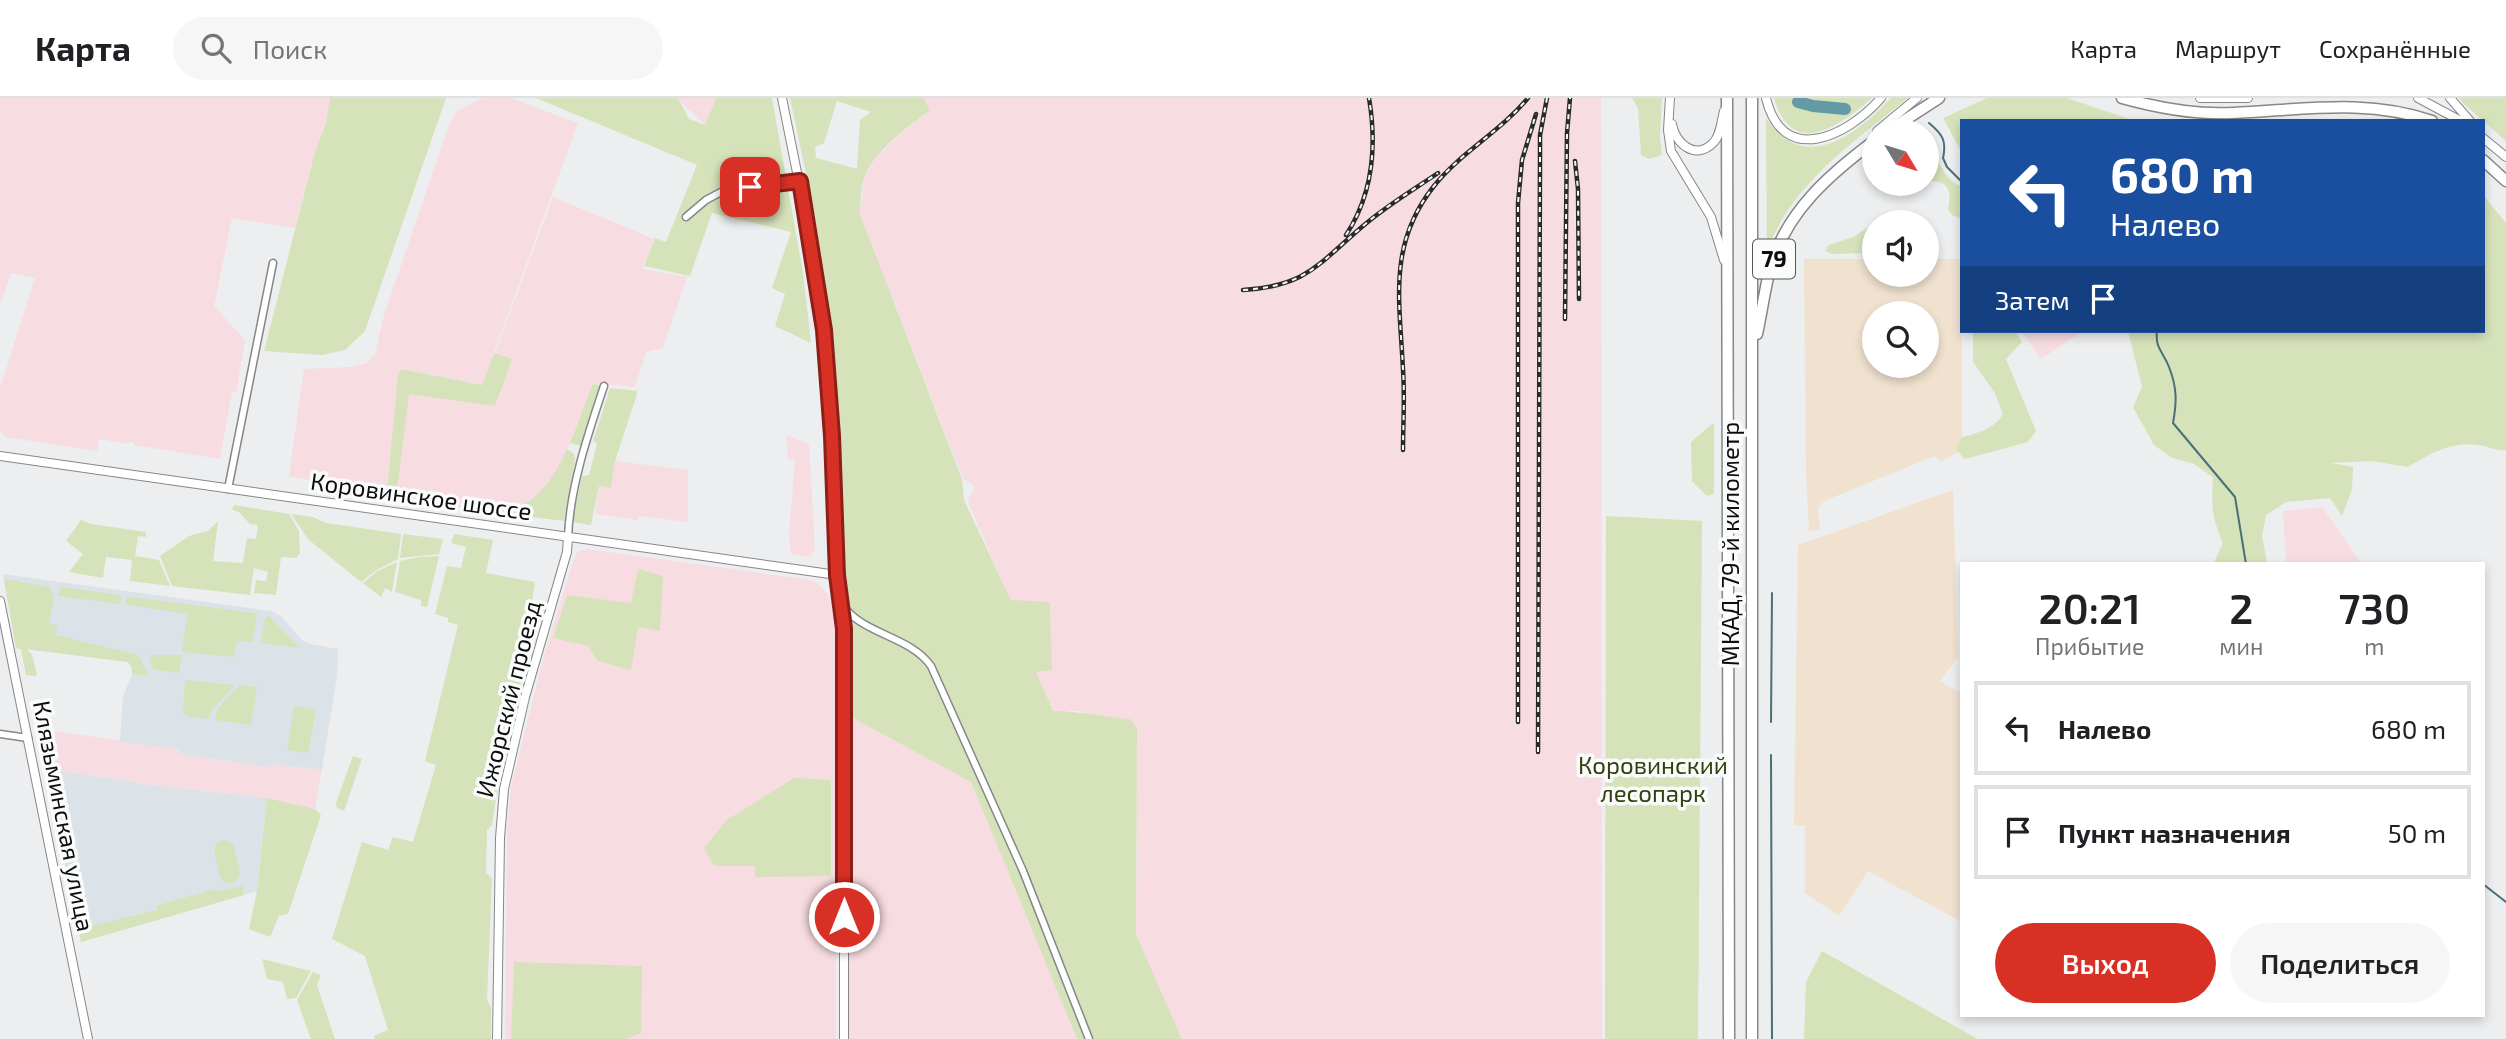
<!DOCTYPE html>
<html lang="ru">
<head>
<meta charset="utf-8">
<style>
	:root { --surface:#fff; --page:#f6f6f6; --text:#202124; --muted:#757577; --line:#e0e0e0; --accent:#d93025 }
	body { margin:0; font-family:"Exo 2",sans-serif; background:var(--page); color:var(--text); height:100vh; display:flex; flex-direction:column; font-size:26px; white-space:nowrap }
	* { box-sizing:border-box; margin:0 }
	p { font-size:23px; color:var(--muted) }
	.icon { flex:none; width:38px; height:38px; fill:none; stroke:currentColor; stroke-width:2; stroke-linecap:round; stroke-linejoin:round }
	.map { position:relative; flex:1; overflow:hidden }
	.details { position:absolute; left:1960px; top:464px; width:525px; height:455px; display:flex; flex-direction:column; background:var(--surface); border-radius:0px; box-shadow:0 4px 10px #0003 }
	.details>* { flex:none }
	.hud { position:absolute; left:1960px; top:21px; width:525px; height:214px; border-radius:0px; box-shadow:0 4px 10px #0003; background:#1a4fa0; color:#fff; overflow:hidden }
	.needle { width:46px; rotate:128deg }
	.fabs { position:absolute; left:1862px; top:21px; display:grid; gap:14px }
	.fabs a { display:grid; place-items:center; width:77px; height:77px; border-radius:50%; background:var(--surface); box-shadow:0 4px 10px #0003; font-size:35px }
	.pin { position:absolute; display:grid; place-items:center; width:60px; height:60px; color:#fff; margin:-30px; border-radius:14px; box-shadow:0 4px 10px #0006 }
	.me { position:absolute; width:77px; margin:-38px; rotate:0deg; stroke-linejoin:round; filter:drop-shadow(0 0 5px #0008) }
	.turn { display:flex; align-items:center; gap:24px; height:147px; padding:0 35px; font-size:32px }
	.turn .icon { width:91px; height:91px; stroke-width:2.5 }
	.turn b { display:block; font-size:49px; line-height:60px }
	.then { display:flex; align-items:center; height:66px; padding:0 35px; background:#0003; gap:14px; font-size:26px }
	.eta { display:flex; justify-content:space-evenly; align-items:center; height:119px; text-align:center }
	.eta b { font-size:42px; font-weight:600; line-height:49px }
	.button { display:flex; gap:14px; margin-top:auto; padding:14px 35px }
	.button a { flex:1; height:80px; border-radius:42px; background:var(--accent); color:#fff; font-size:28px; font-weight:600; line-height:80px; text-align:center }
	.button a+a { background:var(--page); color:var(--text) }
	ul { padding:0; list-style:none }
	li { display:flex; align-items:center; gap:21px; height:94px; margin:0 14px 10px; padding:0 21px; border:4px solid var(--line); border-radius:0px }
	li div { flex:1 }
	li b { display:block; font-size:26px }
	li em { font-style:normal }
	header { display:flex; align-items:center; gap:42px; box-sizing:border-box; height:98px; padding:0 35px; background:var(--surface); border-bottom:2px solid var(--line) }
	header strong { font-size:33px }
	nav { display:flex; gap:38px; margin-inline-start:auto; font-size:24px }
	.search { width:490px; height:63px; background:var(--page); display:flex; align-items:center; gap:18px; box-sizing:border-box; padding:0 24px; border-radius:38px; color:var(--muted); font-size:26px }
	.map>svg:first-child { display:block }
</style>
</head>
<body>
<header>
<strong>Карта</strong>
<div class="search"><svg class="icon" aria-label="search" viewBox="0 0 24 24"><circle cx="10" cy="10" r="6"/><path d="M15 15l6 6"/></svg>Поиск</div>
<nav><a>Карта</a><a>Маршрут</a><a>Сохранённые</a></nav>
</header>
<div class="map">
<svg width="2506" height="941" viewBox="0 0 2506 941">
	<rect width="100%" height="100%" fill="#edeeef"/>
	<path fill="#f0e2cf" fill-rule="evenodd" d="M1804 161H1874V177H1927V161H1962V352L1941 363 1935 358 1824 403 1818 411 1820 431 1809 433 1806 373ZM1874 215H1927V268H1874Z
		M1953 392 1958 559 1940 583 1962 596V824L1868 773 1839 818 1805 795V728L1794 727 1798 447Z"/>
	<path fill="#f7dce2" d="M0 0H330L326 25 315 54 295 130 232 120 214 208 245 242 236 295 232 294 220 361 134 347V344H129L128 346 99 341 97 353 5 339 0 332V290L35 180 11 175 0 207Z
		M482 0H510L578 25 482 287 402 271 477 303 553 99 654 141 642 171 687 179 663 250 646 254 635 289 593 285 562 364 550 383 535 399 517 411 499 415 396 400 289 378 304 271 351 269 367 265 375 256 384 217 448 30 457 13Z
		M678 0H716L705 27 679 2Z
		M923 0H1601L1602 941H1182L1136 836 1137 630 1129 621 1092 618 1078 613H1053L1035 573 1052 572 1050 504 1011 503 967 402 972 396 974 387 963 381 860 116 864 80 875 61 899 37 930 12Z
		M2021 233H2081V234L2041 261Z
		M786 337 809 346 815 452 808 459 791 456 789 438 795 362 788 361Z
		M615 363 688 372V424L639 418 638 422 595 416 599 388 611 390Z
		M2322 409 2361 465H2286L2283 413Z
		M587 451 811 482 821 488 829 498 835 519 836 941H505L507 734 511 689 546 550 574 461 577 454Z
		M851 619 971 684 1077 941H849L848 732Z
		M39 631 180 651V656L268 669 271 666 322 672 315 711 267 700 150 687 44 670 38 638Z"/>
	<path fill="#dbe3e9" d="M3 476 271 513 281 518 302 542 310 546 338 551 337 577 322 672 271 666 268 669 180 656V651L120 644 123 598 132 576 131 566 128 564 16 550Z
		M50 671 150 687 267 700 257 793 81 844 58 731Z"/>
	<path fill="#d6e2ba" fill-rule="evenodd" d="M330 0H446L365 233 345 252 322 257 264 253 315 54 326 25Z
		M536 0H678L689 21 705 27 716 0H772L803 175 811 245 775 228 785 196 772 190 791 134 712 115 690 178 644 168 655 140 666 144 697 67Z
		M790 0H923L930 12C907 30 877 50 865 78 860 89 861 105 860 116L962 381 964 402 1011 502 1050 504 1052 572 1036 574 1053 613C1079 613 1104 619 1130 621L1137 630 1136 836 1182 941H1077L971 684 851 619 850 539 832 239 814 113ZM837 3 871 14 860 22 857 71 816 60 815 49 824 45Z
		M1632 0H1662L1660 39 1662 57 1649 61 1641 57 1638 10Z
		M1774 0H1872C1840 28 1792 62 1774 0Z
		M1891 0H1908C1856 42 1788 88 1767 155L1766 20C1804 77 1855 38 1891 0Z
		M1987 0H2067L2135 23H1962V55L1943 20Z
		M2459 0H2506V43L2464 6Z
		M1927 48C1940 60 1944 84 1962 88V121L1952 117 1948 111C1952 91 1949 83 1927 83Z
		M2483 97 2506 125V352C2495 353 2488 348 2478 347 2452 343 2429 356 2408 369L2372 363 2331 365 2353 369 2352 392 2342 418 2330 400 2286 404 2266 417 2262 438 2267 465H2214L2223 445C2212 421 2211 406 2213 379L2194 366 2172 360 2154 347 2133 309 2142 289 2128 233H2483Z
		M1874 126V155L1832 156 1825 153 1829 147 1853 139Z
		M1973 233H2015L2022 244 2006 261 2036 333 2028 344 1965 361 1956 352 1962 339C1976 336 1996 330 2003 316L1995 295 1973 264Z
		M494 255 512 261 495 308 409 296 396 400 387 392 398 277 401 271 482 287Z
		M593 285 602 288 581 348 570 345Z
		M610 290 638 293 615 363 611 390 599 388 591 427 572 424 582 378 589 377 597 346 593 343Z
		M1712 326H1714V396L1707 398 1692 383 1691 344Z
		M567 351 574 356 575 362 564 423 499 415C534 410 554 381 567 351Z
		M234 407 289 416 299 433 300 455 296 460 281 459 276 497 254 495 256 482 266 483 268 474 254 470 250 497 172 488 160 458 189 438 208 433 218 423 213 463 243 465 247 440 256 441 258 427 250 426 240 415 232 411Z
		M291 416 313 419 326 425 401 436 398 461 375 473 361 484 309 442Z
		M1606 418 1702 423 1698 941H1605Z
		M81 422 91 426 146 434V439L138 438 135 458 159 462 170 488 130 483 132 462 106 459 103 480 69 474 83 456 66 443Z
		M403 436 443 441 439 456 400 460Z
		M454 436 493 442 486 475 535 484 532 504 521 537 533 540 503 655 492 727 487 732 486 775 492 780 487 902 491 909V941H375L374 938 388 932 365 858 332 841 362 744 388 752 393 739 413 744 436 667 425 663 458 527 448 524V520L435 516 447 468 461 470 466 449 451 445Z
		M439 458 427 509 421 508V502L395 494 400 463 420 459Z
		M397 464 392 494 385 490 381 499 363 485 376 474Z
		M638 471 663 478 660 533 638 529 631 572 598 563 588 548 553 540 567 497 631 505Z
		M4 481 50 489 54 499 49 526 57 527 56 537 138 557 148 574 147 578 132 576V570L128 564 27 551 32 557 37 576 35 578 26 577 21 551 16 550Z
		M62 489 119 497 121 499 120 506 57 498Z
		M132 499 254 515 257 516 253 544 237 543 234 559 182 554 187 516 125 506 127 500Z
		M268 518 270 519 300 550 261 545 264 523Z
		M152 557H182L179 575 154 572 149 564Z
		M185 582 235 587 215 609H212L209 621 188 619 183 614Z
		M240 587 257 589 251 627 215 622 217 611Z
		M294 608 316 612 308 655 287 652Z
		M353 658 362 661 344 713 337 710 336 705Z
		M794 680 831 682V778L755 779V768H714L704 750 727 722Z
		M267 700 315 711 321 717 288 816 279 818 270 839 249 831 257 793Z
		M222 742 229 743 234 748 240 776 238 781 232 786 224 784 220 780 214 752 216 745Z
		M243 788 244 797 81 844 78 831 157 812 158 807 215 791 216 793Z
		M1822 853 1967 935 1978 941H1804L1806 884Z
		M262 861 311 873 296 900 287 901 283 884 267 881Z
		M514 864 642 868 641 935 626 941H511Z
		M313 874 321 877 317 887 335 941H311L297 902Z"/>
	<g fill="none" stroke-linecap="round" stroke-linejoin="round">
		<path stroke="#497078" stroke-width="2" d="M1929 25C1942 36 1947 42 1943 60L1947 69 1962 84
			M2157 233C2155 251 2163 253 2169 269 2177 289 2177 304 2173 325L2235 399 2246 466
			M1771 624 1772 495
			M1771 657 1772 941
			M2483 786 2506 804"/>
		<path stroke="#639aa6" stroke-width="12" d="M1798 4 1813 8 1845 11"/>
		<defs>
			<path id="street" d="M686 119 706 102 721 94 800 83
				M228 391 273 165
				M568 439C570 389 588 336 604 288
				M842 506C862 537 909 537 931 568L1023 773 1089 941
				M0 636 28 640"/>
			<path id="secondary" d="M782 0 814 159 824 231 832 338 837 477 844 531V941
				M1670 0 1668 32 1671 53 1711 119 1724 162
				M1766 0C1783 70 1848 38 1881 0
				M2200 0H2248
				M2418 0 2461 23
				M2450 0 2470 23
				M1672 26C1675 45 1695 63 1713 45 1721 37 1721 24 1724 13
				M1877 33 1917 0
				M2483 40 2506 59
				M0 358 837 477
				M0 503 88 941
				M497 941 500 740 504 691 525 599 567 454 568 439"/>
			<path id="highway" d="M1727 0 1729 941
				M1752 0V941
				M2122 0C2158 10 2196 17 2233 15 2302 12 2366 0 2432 23
				M1888 33 1939 0
				M2483 62 2506 83
				M1757 236C1762 213 1765 189 1771 167 1788 112 1830 76 1874 43"/>
		</defs>
		<use href="#street" stroke="#868788" stroke-width="9"/>
		<use href="#secondary" stroke="#868788" stroke-width="10"/>
		<use href="#highway" stroke="#868788" stroke-width="13"/>
		<use href="#street" stroke="#fff" stroke-width="6"/>
		<use href="#secondary" stroke="#fff" stroke-width="8"/>
		<use href="#highway" stroke="#fff" stroke-width="10"/>
		<defs>
			<path id="rail" d="M1575 63 1578 91 1579 201
				M1346 137C1373 96 1377 48 1369 0
				M1243 192C1307 188 1318 166 1363 128 1386 108 1413 92 1438 75
				M1565 221 1567 35 1570 0
				M1403 352C1403 326 1405 299 1403 272 1400 204 1387 147 1434 88 1461 54 1500 34 1528 0
				M1518 624V105L1522 62 1536 16
				M1538 654 1540 56V37L1547 0"/>
		</defs>
		<use href="#rail" stroke="#2a2a2b" stroke-width="4.5"/>
		<use href="#rail" stroke="#fafcfc" stroke-width="2" stroke-dasharray="5" stroke-linecap="butt"/>
	</g>
	<g fill="none" stroke-linecap="round" stroke-linejoin="round">
		<defs>
			<path id="route" d="M750 89 800 83 824 232 832 338 837 477 844 531V819"/>
		</defs>
		<use href="#route" stroke="#8d1f18" stroke-width="18"/>
		<use href="#route" stroke="#d93025" stroke-width="12"/>
	</g>
	<g text-anchor="middle" stroke-width="7" stroke-linejoin="round" paint-order="stroke">
		<rect fill="#fafcfc" stroke="#545555" stroke-width="2" x="1753" y="141.5" width="42" height="39" rx="5"/>
		<g font-size="23" font-weight="bold" fill="#0d0d0e">
			<text x="1774" y="169">79</text>
		</g>
		<g font-size="24" fill="#0d0d0e" stroke="#fafcfc">
			<text transform="translate(421 399) rotate(8)" y="8">Коровинское шоссе</text>
			<text transform="translate(1731 446) rotate(-90)" y="8">МКАД, 79-й километр</text>
			<text transform="translate(509 601) rotate(-76)" y="8">Ижорский проезд</text>
			<text transform="translate(63 718) rotate(79)" y="8">Клязьминская улица</text>
		</g>
		<g font-size="24" fill="#343f0d" stroke="#fafcfc">
			<text x="1653" y="676">Коровинский<tspan x="1653" dy="28">лесопарк</tspan></text>
		</g>
	</g>
</svg>
<div class="fabs">
<a><svg class="needle" viewBox="-14 -14 28 28"><path d="M0-13l5 13h-10z" fill="#e53935"/><path d="M0 13l5-13h-10z" fill="#757577"/></svg></a>
<a><svg class="icon" aria-label="sound" viewBox="0 0 24 24"><path d="M4 9h4l5-4v14l-5-4H4zM17 9q2 3 0 6"/></svg></a>
<a><svg class="icon" aria-label="search" viewBox="0 0 24 24"><circle cx="10" cy="10" r="6"/><path d="M15 15l6 6"/></svg></a>
</div>
<div class="pin" style="left:750px;top:89px;background:#d93025"><svg class="icon" aria-label="arrive" viewBox="0 0 24 24"><path d="M6 21V4h12l-3 4 3 4H6"/></svg></div>
<svg class="me" style="left:844px;top:819px" viewBox="-20 -20 40 40"><circle r="17" fill="#d93025" stroke="#fff" stroke-width="3"/><path d="M0-11L8 9 0 5-8 9z" fill="#fff"/></svg>
<div class="hud">
<div class="turn"><svg class="icon" aria-label="left" viewBox="0 0 24 24"><path d="M17 20v-9H6M10 6l-5 5 5 5"/></svg><div><b>680 m</b>Налево</div></div>
<div class="then">Затем<svg class="icon" aria-label="arrive" viewBox="0 0 24 24"><path d="M6 21V4h12l-3 4 3 4H6"/></svg></div>
</div>
<section class="details">
<div class="eta">
<div><b>20:21</b><p>Прибытие</p></div>
<div><b>2</b><p>мин</p></div>
<div><b>730</b><p>m</p></div>
</div>
<ul>
<li><svg class="icon" aria-label="left" viewBox="0 0 24 24"><path d="M17 20v-9H6M10 6l-5 5 5 5"/></svg><div><b>Налево</b></div><em>680 m</em></li>
<li><svg class="icon" aria-label="arrive" viewBox="0 0 24 24"><path d="M6 21V4h12l-3 4 3 4H6"/></svg><div><b>Пункт назначения</b></div><em>50 m</em></li>
</ul>
<div class="button"><a>Выход</a><a>Поделиться</a></div>
</section>
</div>
</body>
</html>
